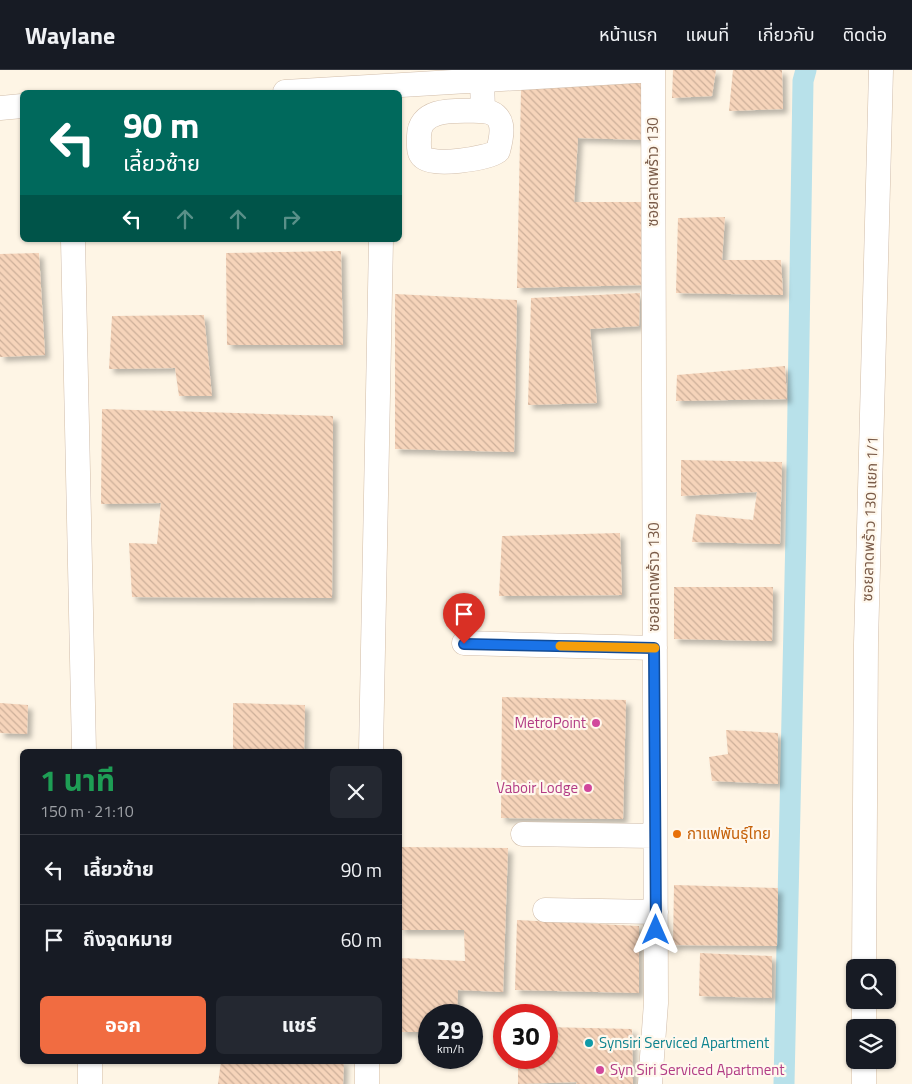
<!DOCTYPE html>
<html lang="th">
<head>
<meta charset="utf-8">
<style>
	:root { --surface:#171b24; --page:#242831; --text:#f1f3f6; --muted:#9ea1a6; --line:#363941; --accent:#f16c41 }
	body { margin:0; font-family:"Titillium Web","Noto Sans Thai",sans-serif; background:var(--page); color:var(--text); height:100vh; display:flex; flex-direction:column; font-size:19px; white-space:nowrap }
	* { box-sizing:border-box; margin:0 }
	p { font-size:16px; color:var(--muted) }
	.icon { flex:none; width:28px; height:28px; fill:none; stroke:currentColor; stroke-width:2; stroke-linecap:round; stroke-linejoin:round }
	.map { position:relative; flex:1; overflow:hidden }
	.details { position:absolute; left:20px; top:679px; width:382px; height:315px; display:flex; flex-direction:column; background:var(--surface); border-radius:8px; box-shadow:0 1px 4px #0004 }
	.details>* { flex:none }
	.top-card { position:absolute; left:20px; top:20px; width:382px; height:152px; border-radius:8px; box-shadow:0 1px 4px #0004; background:#00695c; color:#fff; overflow:hidden }
	.controls { position:absolute; left:846px; top:889px; display:grid; gap:10px }
	.controls a { display:grid; place-items:center; width:50px; height:50px; border-radius:8px; background:var(--surface); box-shadow:0 1px 4px #0004; font-size:25px }
	.speed { position:absolute; left:418px; top:934px; display:flex; gap:10px; font-size:25px; font-weight:700; text-align:center }
	.speed>* { display:grid; place-content:center; width:65px; height:65px; border-radius:50%; background:var(--surface); box-shadow:0 1px 4px #0004; line-height:1 }
	.speed small { font-size:12px; font-weight:400 }
	.speed .limit { border:8px solid #d22; background:#fff; color:#111 }
	.pin { position:absolute; display:grid; place-items:center; width:42px; height:42px; color:#fff; margin:-51px -21px; border-radius:50% 50% 50% 0; rotate:-45deg; box-shadow:0 0 5px #0007 }
	.pin .icon { rotate:45deg }
	.me { position:absolute; width:55px; margin:-28px; rotate:0deg; stroke-linejoin:round; filter:drop-shadow(0 0 4px #0008) }
	.turn { display:flex; align-items:center; gap:18px; height:105px; padding:0 20px; font-size:22px }
	.turn .icon { width:65px; height:65px; stroke-width:2.5 }
	.turn b { display:block; font-size:35px; line-height:42px }
	.lanes { display:flex; align-items:center; height:48px; padding:0 20px; background:#0003; justify-content:center; gap:25px; direction:ltr }
	.lanes .off { opacity:.35 }
	.round { display:grid; place-items:center; flex:none; width:52px; height:52px; border-radius:8px; background:var(--page) }
	.head { display:flex; align-items:center; justify-content:space-between; height:85px; padding:0 20px }
	h1 { font-size:30px; font-weight:700; line-height:38px; color:#1e9e55 }
	.button { display:flex; gap:10px; margin-top:auto; padding:10px 20px }
	.button a { flex:1; height:58px; border-radius:8px; background:var(--accent); color:#fff; font-size:20px; font-weight:700; line-height:58px; text-align:center }
	.button a+a { background:var(--page); color:var(--text) }
	ul { padding:0; list-style:none }
	li { display:flex; align-items:center; gap:15px; height:70px; padding:0 20px; border-top:1px solid var(--line) }
	li div { flex:1 }
	li b { display:block; font-size:19px }
	li em { font-style:normal }
	header { display:flex; align-items:center; gap:30px; box-sizing:border-box; height:70px; padding:0 25px; background:var(--surface); border-bottom:1px solid var(--line) }
	header strong { font-size:24px }
	nav { display:flex; gap:28px; margin-inline-start:auto; font-size:18px }
	.map>svg:first-child { display:block }
</style>
</head>
<body>
<header>
<strong>Waylane</strong>
<nav><a>หน้าแรก</a><a>แผนที่</a><a>เกี่ยวกับ</a><a>ติดต่อ</a></nav>
</header>
<div class="map">
<svg width="912" height="1014" viewBox="0 0 912 1014">
	<defs>
		<pattern id="building-back-hatch" width="6" height="6" patternUnits="userSpaceOnUse" patternTransform="scale(1.25)"><rect width="6" height="6" fill="#f6d4ba"/><path d="M-1 5l2 2M0 0l6 6M5-1l2 2" fill="none" stroke="#ccaf99"/></pattern>
		<filter id="shadow"><feDropShadow dx="4.5" dy="4.5" stdDeviation="2.5" flood-color="#0004"/></filter>
	</defs>
	<rect width="100%" height="100%" fill="#fef5e5"/>
	<g fill="none" stroke-linecap="round" stroke-linejoin="round">
		<path stroke="#b8e1ea" stroke-width="21" d="M784 1014 796 463 803 11 806 0"/>
	</g>
	<path fill="url(#building-back-hatch)" filter="url(#shadow)" d="M673 0H716L712 26 672 28Z
		M733 0H782L783 39 729 41Z
		M642 11 647 70 578 68 574 132H642L644 215 517 218 521 19Z
		M725 147 722 190H781L783 225 676 223 678 148Z
		M341 181 343 275H227L226 183Z
		M39 183 45 285 0 287V184Z
		M640 223 639 256 590 259 597 333 528 335 531 228Z
		M395 224 517 230 514 382 395 379Z
		M204 245 212 326H179L175 298 109 299 112 246Z
		M785 296 787 329 676 331 677 305Z
		M102 339 333 346 332 528 132 527 129 473 157 474 161 433 101 434Z
		M681 390 782 392 780 474 692 472 696 444 753 450 757 422 681 426Z
		M620 463 622 525 499 526 502 466Z
		M674 517H773L772 571 674 569Z
		M502 627 626 630 623 749 501 748Z
		M0 633 28 635 27 664 0 663Z
		M233 633 305 635 304 681H233Z
		M726 660 778 663V714L712 711 709 687 728 684Z
		M400 777 508 778 503 922 458 920 457 945H429V962H400V888L465 891 464 860H400Z
		M674 815 778 818 777 876 673 875Z
		M517 850 639 856V923L515 920Z
		M700 883 772 886V928L699 926Z
		M546 957 632 959 633 1014H576L577 1012 518 1014V988H546Z
		M221 991H344L343 1014H218Z"/>
	<g fill="none" stroke-linecap="round" stroke-linejoin="round">
		<defs>
			<path id="minor" d="M482 11 483 41C460 41 417 35 419 69 419 75 418 83 423 87 432 97 487 89 498 81 503 63 506 43 483 41
				M285 22 653 0
				M0 38 22 36
				M73 170 84 681
				M464 573 655 578
				M371 681 381 170
				M523 764 655 766
				M545 840 656 842
				M864 898 866 573 881 0
				M864 958V930
				M90 991V1014
				M367 1014V991
				M650 1014 656 933 653 0
				M864 1014V990"/>
		</defs>
		<use href="#minor" stroke="#d1bdaa" stroke-width="25"/>
		<use href="#minor" stroke="#fff" stroke-width="24"/>
	</g>
	<g fill="none" stroke-linecap="round" stroke-linejoin="round">
		<defs>
			<path id="route" d="M464 574 654 578 656 860"/>
		</defs>
		<use href="#route" stroke="#114b97" stroke-width="12"/>
		<use href="#route" stroke="#1a73e8" stroke-width="9"/>
		<path stroke="#f59e0b" stroke-width="9" d="M560 576 655 578"/>
	</g>
	<g fill="#d1479c" stroke="#fff8ed" stroke-width="2">
		<circle cx="596" cy="653" r="5"/>
		<circle cx="588" cy="718" r="5"/>
		<circle cx="600" cy="1000" r="5"/>
	</g>
	<circle fill="#e8710a" stroke="#fff8ed" stroke-width="2" cx="677" cy="764" r="5"/>
	<circle fill="#0f9aa8" stroke="#fff8ed" stroke-width="2" cx="589" cy="973" r="5"/>
	<g text-anchor="middle" stroke-width="4.5" stroke-linejoin="round" paint-order="stroke">
		<g font-size="15" fill="#7a5b48" stroke="#fff8ed">
			<text transform="translate(653 102) rotate(-90)" y="5">ซอยลาดพร้าว 130</text>
			<text transform="translate(870 449) rotate(-88)" y="5">ซอยลาดพร้าว 130 แยก 1/1</text>
			<text transform="translate(654 507) rotate(-90)" y="5">ซอยลาดพร้าว 130</text>
		</g>
		<g font-size="15" fill="#b23c85" stroke="#fff8ed" text-anchor="end">
			<text x="586" y="658">MetroPoint</text>
			<text x="578" y="723">Vaboir Lodge</text>
			<text x="610" y="1005" text-anchor="start">Syn Siri Serviced Apartment</text>
		</g>
		<g font-size="15" fill="#c56008" stroke="#fff8ed" text-anchor="start">
			<text x="687" y="769">กาแฟพันธุ์ไทย</text>
		</g>
		<g font-size="15" fill="#0d838f" stroke="#fff8ed" text-anchor="start">
			<text x="599" y="978">Synsiri Serviced Apartment</text>
		</g>
	</g>
</svg>
<div class="controls">
<a><svg class="icon" aria-label="search" viewBox="0 0 24 24"><circle cx="10" cy="10" r="6"/><path d="M15 15l6 6"/></svg></a>
<a><svg class="icon" aria-label="layers" viewBox="0 0 24 24"><path d="M12 4l9 5-9 5-9-5zM3 14l9 5 9-5"/></svg></a>
</div>
<div class="speed"><div>29<small>km/h</small></div><div class="limit">30</div></div>
<div class="pin" style="left:464px;top:574px;background:#d93025"><svg class="icon" aria-label="arrive" viewBox="0 0 24 24"><path d="M6 21V4h12l-3 4 3 4H6"/></svg></div>
<svg class="me" style="left:656px;top:860px" viewBox="-20 -20 40 40"><path d="M0-17L14 15 0 8-14 15z" fill="#1a73e8" stroke="#fff" stroke-width="4"/></svg>
<div class="top-card">
<div class="turn"><svg class="icon" aria-label="left" viewBox="0 0 24 24"><path d="M17 20v-9H6M10 6l-5 5 5 5"/></svg><div><b>90 m</b>เลี้ยวซ้าย</div></div>
<div class="lanes"><svg class="icon" aria-label="left" viewBox="0 0 24 24"><path d="M17 20v-9H6M10 6l-5 5 5 5"/></svg><svg class="icon off" aria-label="ahead" viewBox="0 0 24 24"><path d="M12 20V5M6 11l6-6 6 6"/></svg><svg class="icon off" aria-label="ahead" viewBox="0 0 24 24"><path d="M12 20V5M6 11l6-6 6 6"/></svg><svg class="icon off" aria-label="right" viewBox="0 0 24 24"><path d="M7 20v-9h11M14 6l5 5-5 5"/></svg></div>
</div>
<section class="details">
<div class="head"><div><h1>1 นาที</h1><p>150 m · 21:10</p></div><a class="round"><svg class="icon" aria-label="close" viewBox="0 0 24 24"><path d="M6 6l12 12M18 6L6 18"/></svg></a></div>
<ul>
<li><svg class="icon" aria-label="left" viewBox="0 0 24 24"><path d="M17 20v-9H6M10 6l-5 5 5 5"/></svg><div><b>เลี้ยวซ้าย</b></div><em>90 m</em></li>
<li><svg class="icon" aria-label="arrive" viewBox="0 0 24 24"><path d="M6 21V4h12l-3 4 3 4H6"/></svg><div><b>ถึงจุดหมาย</b></div><em>60 m</em></li>
</ul>
<div class="button"><a>ออก</a><a>แชร์</a></div>
</section>
</div>
</body>
</html>
